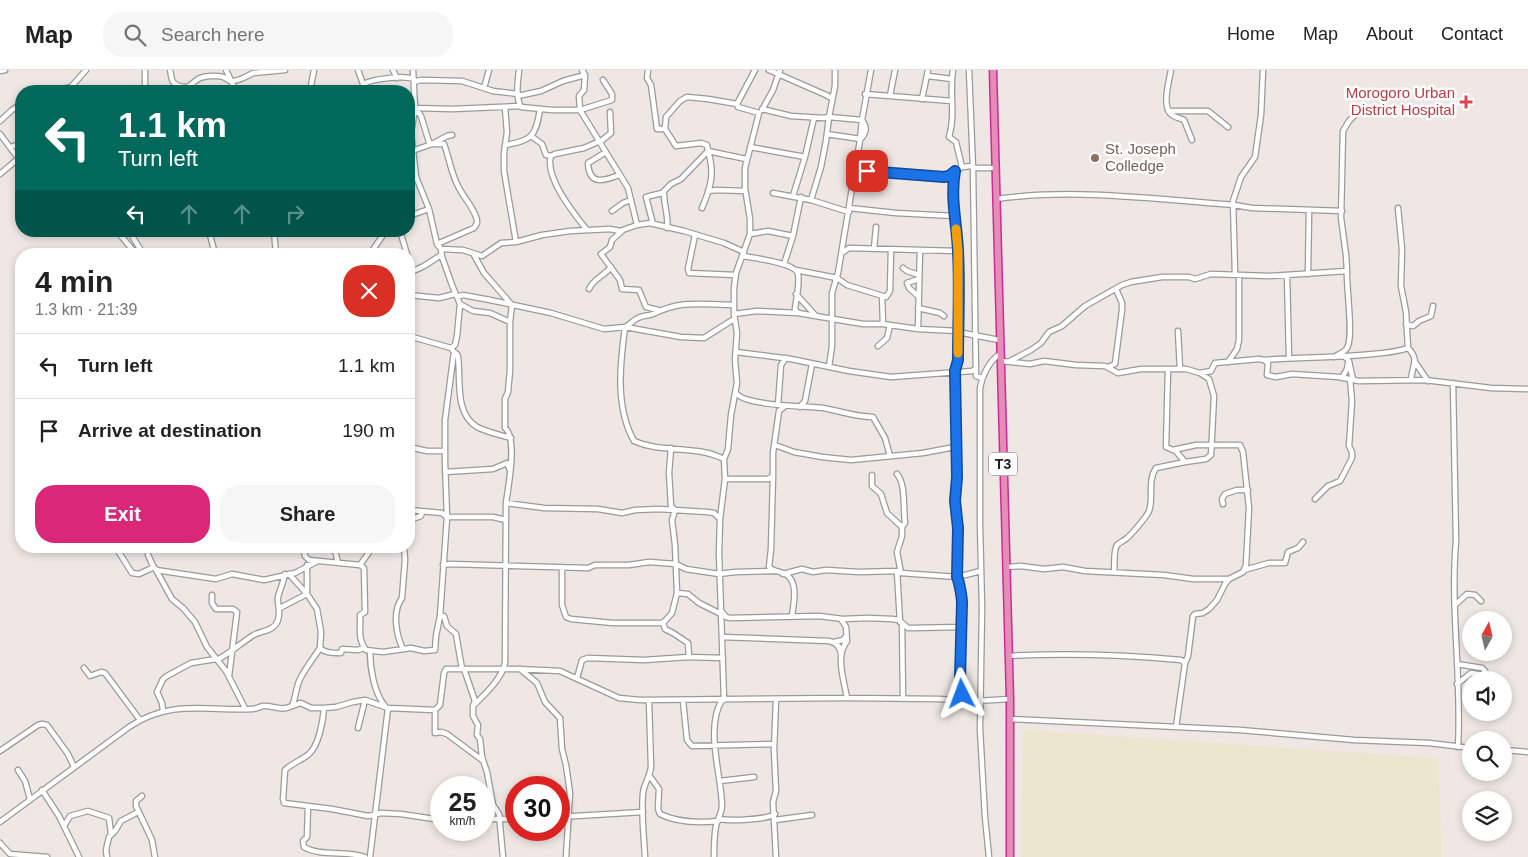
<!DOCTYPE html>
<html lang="en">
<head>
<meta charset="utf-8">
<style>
	:root { --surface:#fff; --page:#f6f6f6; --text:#222; --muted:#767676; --line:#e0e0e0; --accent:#db2777 }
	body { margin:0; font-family:Arial,sans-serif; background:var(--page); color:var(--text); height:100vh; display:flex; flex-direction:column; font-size:19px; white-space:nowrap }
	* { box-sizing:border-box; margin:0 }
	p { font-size:16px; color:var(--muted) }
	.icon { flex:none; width:28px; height:28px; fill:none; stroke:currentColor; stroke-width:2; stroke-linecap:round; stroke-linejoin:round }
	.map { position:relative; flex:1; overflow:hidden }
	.side { position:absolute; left:15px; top:178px; width:400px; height:305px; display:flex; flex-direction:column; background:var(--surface); border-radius:20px; box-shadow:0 2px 8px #0003 }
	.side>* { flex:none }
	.banner { position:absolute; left:15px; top:15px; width:400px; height:152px; border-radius:20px; box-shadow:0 2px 8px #0003; background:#00695c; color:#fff; overflow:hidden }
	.needle { width:32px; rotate:8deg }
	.fabs { position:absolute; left:1462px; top:541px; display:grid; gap:10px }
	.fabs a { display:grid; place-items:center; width:50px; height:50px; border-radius:50%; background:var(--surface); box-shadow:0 2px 8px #0003; font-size:25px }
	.speed { position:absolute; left:430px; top:706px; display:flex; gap:10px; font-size:25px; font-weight:700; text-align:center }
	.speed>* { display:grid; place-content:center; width:65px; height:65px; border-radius:50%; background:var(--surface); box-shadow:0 2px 8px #0003; line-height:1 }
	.speed small { font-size:12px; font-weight:400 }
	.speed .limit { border:8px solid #d22; background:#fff; color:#111 }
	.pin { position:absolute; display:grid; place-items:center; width:42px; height:42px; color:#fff; margin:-21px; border-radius:10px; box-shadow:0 2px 8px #0006 }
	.me { position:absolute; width:55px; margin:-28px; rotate:357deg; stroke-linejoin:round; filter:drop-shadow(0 0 4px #0008) }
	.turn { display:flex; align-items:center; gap:18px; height:105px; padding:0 20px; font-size:22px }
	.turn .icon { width:65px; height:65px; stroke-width:2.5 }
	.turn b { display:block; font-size:35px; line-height:42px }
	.lanes { display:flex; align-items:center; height:48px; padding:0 20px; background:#0003; justify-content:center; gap:25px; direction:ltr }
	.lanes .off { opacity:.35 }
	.round { display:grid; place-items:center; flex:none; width:52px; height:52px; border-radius:20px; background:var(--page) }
	.headline { display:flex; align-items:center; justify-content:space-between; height:85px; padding:0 20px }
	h1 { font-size:30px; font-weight:700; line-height:38px }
	.primary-button { display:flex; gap:10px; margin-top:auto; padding:10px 20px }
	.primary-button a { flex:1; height:58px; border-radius:20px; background:var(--accent); color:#fff; font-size:20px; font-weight:700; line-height:58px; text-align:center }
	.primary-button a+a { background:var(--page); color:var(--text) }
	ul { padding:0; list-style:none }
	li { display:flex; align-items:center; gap:15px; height:65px; padding:0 20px; border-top:1px solid var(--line) }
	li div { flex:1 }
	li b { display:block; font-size:19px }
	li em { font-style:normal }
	header { display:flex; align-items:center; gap:30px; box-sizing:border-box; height:70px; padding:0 25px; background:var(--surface); border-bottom:1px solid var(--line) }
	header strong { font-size:24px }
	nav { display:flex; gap:28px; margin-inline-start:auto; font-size:18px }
	.search { width:350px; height:45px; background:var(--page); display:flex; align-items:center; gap:12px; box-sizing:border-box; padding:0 18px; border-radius:20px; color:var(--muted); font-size:19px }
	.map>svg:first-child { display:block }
</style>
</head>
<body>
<header>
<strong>Map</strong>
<div class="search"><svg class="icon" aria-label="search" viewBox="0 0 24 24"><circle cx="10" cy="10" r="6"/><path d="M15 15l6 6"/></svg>Search here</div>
<nav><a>Home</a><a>Map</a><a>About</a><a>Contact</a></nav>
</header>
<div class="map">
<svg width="1528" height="787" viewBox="0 0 1528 787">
	<rect width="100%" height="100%" fill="#eee7e3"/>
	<path fill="#ede6cf" d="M1023 660 1438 688 1442 787H1021Z"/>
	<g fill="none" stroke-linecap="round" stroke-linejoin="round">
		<defs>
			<path id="minor" d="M145 0V21
				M170 0C172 7 170 13 179 16 191 20 191 12 200 8 205 6 218 5 223 7 226 8 228 10 230 11 236 12 248 6 253 3L285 0
				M226 0 236 21
				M358 0 363 14 362 21
				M393 0 397 8
				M519 0C518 12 515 26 521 37L552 40H580L628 118 637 155
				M582 0 585 5 584 20 579 26 580 40 612 30V24L603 10
				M648 0 647 8 651 15 657 59H665L676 76 701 73 707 75 708 81 746 89
				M769 0 826 25 832 28
				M953 0C949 23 956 44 949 67L956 72 962 97
				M969 0 973 98 976 306 982 308
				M1171 0C1169 11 1163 32 1169 42 1172 47 1179 48 1184 50L1192 70
				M0 1 5 0
				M928 6 952 9
				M414 12 421 10 462 11 493 21 518 24
				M363 14C373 9 403 5 414 9
				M484 18 489 0
				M54 21 71 17 86 0
				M310 21 314 0
				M865 24 952 31
				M518 26 541 21 563 11 585 5
				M890 26 895 0
				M922 29 928 0
				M505 37 507 62 504 83V101L516 172
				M415 38 453 39 520 36
				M762 39 791 46 824 48 829 47 862 50 860 70
				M762 40 773 20 780 0
				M1169 41H1208L1228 57
				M414 43H419L421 46 429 72 432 74 447 66 452 65
				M0 51 12 40 21 34
				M665 59 666 47 680 31 687 27 708 29 737 34
				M0 64 21 92
				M827 64 860 69
				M531 66 542 74 546 85 551 86
				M600 72 611 63 610 42
				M505 75C532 71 536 66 540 39
				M11 77 21 73
				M750 77 805 87
				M412 81 432 74H444C449 87 451 103 458 116 463 127 472 135 476 147 478 152 477 154 474 158L437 174
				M606 82 588 93C589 116 604 111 619 105
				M973 98H996
				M855 100 944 107 949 106 962 97 972 96
				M955 101C950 128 957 154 958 181 960 217 958 254 958 290L955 301 957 359 955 431 958 458 957 507 962 533 960 612 963 631
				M0 104 19 88
				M708 121 717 120 745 121
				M773 123 811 130 849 142
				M793 126 805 87 814 48
				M996 129C1075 118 1154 129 1234 135L1252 138 1342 141
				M811 130 821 97 826 71 829 47 835 16V0
				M702 138C711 117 715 103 708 81
				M849 138 896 143 954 146
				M1398 138 1402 179 1401 216 1406 242 1408 278
				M612 141 623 133 631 130
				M409 146 429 139
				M653 154 646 127 662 123
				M667 158C669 146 664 137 664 124L662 123 671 114 681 109 708 81
				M587 160C575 145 544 107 551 86L555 84 584 78 600 71
				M117 161 136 184
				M129 161 142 182 145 184
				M209 161 215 184
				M274 161 276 184
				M400 161 407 184
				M622 161 612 170 610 177 601 184 620 210 622 219 639 220 646 237 658 240
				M72 162V161
				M750 164 768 161 793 166
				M695 165 688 199 689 203 735 205
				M441 179 463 180 482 186 501 173 516 172 542 165 570 161 610 159 620 161 637 155 650 153 684 161 724 173 744 182
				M874 179 876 157
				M842 183 849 178 958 181
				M370 184 383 165 388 161
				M743 186C754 188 796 193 798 204 800 214 796 229 795 239L798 243 863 254H883L918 259 958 261
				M409 191 410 202
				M784 194 793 166 801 127
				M903 198 907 201 919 205
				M796 200 837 208 847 215 886 227 890 221 891 180
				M1347 201 1346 185 1341 148 1343 61 1349 51 1356 44
				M409 203 424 196 441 185
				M1235 203 1233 131 1241 107 1255 87 1261 45 1263 0
				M1308 204 1309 140
				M1287 205 1289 288
				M589 219C593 209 604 206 611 197
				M796 224 816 246
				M409 225 439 228 455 224
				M882 226 883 254
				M918 226 909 218 907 213 919 209
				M457 227 463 225 490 230 551 243 604 259 625 257 681 267 704 268 734 249
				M460 234 473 241 490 243 510 252
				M918 238 940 243 944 246
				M734 244 757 241 797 243
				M1406 254 1413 256 1419 251 1431 246 1433 236
				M918 259 920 180
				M1178 261 1180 299
				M958 262 999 270
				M409 266 451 278
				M878 276 887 268 890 255
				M454 282 457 284 458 287C461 309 454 343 477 357 487 362 500 365 511 368
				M736 282 791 289 849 301 891 307 972 301 975 299
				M1345 287 1349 291 1353 310
				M1264 290C1300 287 1337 288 1373 284 1385 283 1397 282 1408 278 1420 290 1412 295 1411 310
				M1001 291 1030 294 1044 291 1076 295 1105 296 1118 303 1141 299H1186L1200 303 1211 301 1215 293 1259 289 1264 290 1268 293 1267 305 1276 307 1292 304 1339 307 1359 311 1425 310 1491 318 1528 319
				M1010 291 1031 280 1041 273 1049 262 1062 256 1085 236 1122 215 1131 212 1162 207H1189L1195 209 1211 204 1269 206 1347 201C1346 217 1354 267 1347 278 1345 282 1339 284 1334 287
				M1228 292 1237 279 1239 270V205
				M1415 292 1428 311
				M19 296 21 298
				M829 297 832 276V223L838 203 860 70C866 63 868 58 862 50L871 0
				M1108 297 1115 294 1122 240V233L1116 219
				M1168 299 1166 377 1173 380 1196 375H1240L1243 382 1249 438 1246 495 1243 502 1229 509 1225 514 1217 530 1209 539 1203 543 1195 544 1193 546 1188 586 1185 593 1176 657
				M1342 308 1347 299 1348 293
				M1453 313 1456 471C1450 539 1462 608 1458 677
				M736 323C745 336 806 336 823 338 840 341 856 347 873 347L885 368 890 386
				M778 335 781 295 786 288
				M800 337 805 331 812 294
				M775 375 794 382 822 387 851 390 923 383 955 377
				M409 377 427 381H444L445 382
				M1175 380 1185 392
				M724 389C693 374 663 384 634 371 615 337 620 294 625 257 630 255 633 250 638 248 643 245 648 246 653 244 683 229 702 235 734 235
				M445 402 493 399 507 393 510 400
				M897 404C906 414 903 439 905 453L902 457
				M872 405V416L881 424 887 443 902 457V466L897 482 901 503
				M773 406 771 479 769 497C774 502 781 501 787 505 799 514 793 535 792 547
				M725 409H768L773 406V383L779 341 785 336
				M1315 429 1328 416 1340 411 1352 388V382L1349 376 1352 331 1350 309
				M506 433 544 438 598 439 622 443 635 440 659 439 707 442 714 443 720 449
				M1223 434 1222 429 1225 424 1237 420H1248
				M409 440 442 443 447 447H493L506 450
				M409 453 412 449 421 446 422 442
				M115 476 132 503 139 504 152 498H155L172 529 183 538 195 552 207 577 226 601 245 638
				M148 476V485L154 498
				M303 476 305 486 309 490 360 495 364 498 365 542 360 545C361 558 357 568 366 580L383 582 411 578 424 581 435 580 436 566 440 546 447 447 445 392V350L454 282 451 278 455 275 457 266 460 234 452 215 442 187 441 179 437 174 429 139 416 107 411 63 415 38 413 0
				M334 476 338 493
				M307 495V524L317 539 321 562 320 578C325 583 333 583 341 583L342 579 358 580 364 578
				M360 495 372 478 376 476
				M443 495 450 494 588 498 595 495H629L649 492 676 494 686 499 719 504 735 502 776 501
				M562 497V535L566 547 571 549 613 553H661L664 552 672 543 677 523 675 475 672 450 675 440 671 436 669 403 671 378
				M1006 497 1021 496 1044 499 1063 497 1085 501 1164 505 1193 509H1229
				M156 500 216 509 232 504 264 510 295 503 316 492
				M1244 500 1269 493H1285L1288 482 1298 478 1303 472
				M897 501 900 552
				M1114 502C1115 495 1113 481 1117 475 1120 472 1124 471 1127 468 1131 465 1148 445 1149 441 1154 427 1147 411 1156 398L1185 392 1206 389 1211 385 1214 326 1209 309 1200 303
				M783 504 802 499 813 502 826 500 859 502 897 501 901 503 957 507 981 501
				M677 523 688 524 699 533 721 544
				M212 525V533L216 539H233L237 542 229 606
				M1455 535 1467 524 1475 525 1481 531
				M280 538 307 524 289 504
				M722 542 726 547 730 548 819 546 843 549 868 548 892 549 899 550 908 558H911L961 557
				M440 546H444L447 556 456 564 462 599
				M841 549 846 557 847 571C835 586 844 610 847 628
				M663 553 665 559 673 563 688 573 689 587
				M902 553 903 629
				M722 567 829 571C839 573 842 580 841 589
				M834 572 843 570 846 566
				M403 579C396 565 392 541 402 528L405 490 404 476
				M370 581C370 598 374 623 385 636
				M1008 586C1066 583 1124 585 1181 590L1185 593
				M217 590C230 583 240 574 252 566 261 560 274 562 278 550 281 541 277 534 278 527 279 522 284 511 285 504
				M1457 594 1482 598 1485 601 1483 605 1471 603 1457 614
				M84 598 90 606 101 602 105 603 140 650
				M464 599 475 631 473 636V646L478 655 477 665 480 669 482 687 487 702 493 735 499 744 503 787
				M520 599 537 613 545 632 560 648 562 679 566 695 570 723 566 787
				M577 608 582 590 588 588 644 590 689 587 723 588
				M724 630 719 483 720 449 725 409 724 389 728 379 731 345 737 313 735 290 737 263 734 244V218L736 203 750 164V149L745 118V98L759 43 738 37 737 34 755 0
				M776 630 774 680 776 721 773 732 776 787
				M683 631 687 670 692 676 774 674
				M292 636C296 627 296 617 300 609 306 597 313 589 320 578
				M473 636C484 625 502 609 505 593L506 433C508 418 518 368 505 358V329L508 322 510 300V252L512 235 484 203 474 185
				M324 638C323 651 319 675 309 684 302 690 292 693 285 700L283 729 284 733 332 739 368 746 381 743 401 744 441 750
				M435 640V663L441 662 447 664 482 690
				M163 641 162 633 157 622 163 609 167 606 191 593 216 589
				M1010 649 1240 660 1354 670 1429 673 1471 678
				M358 658 365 630
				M1504 680 1528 682
				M0 681 38 655 42 654 47 655 68 684 74 697
				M18 700 25 711 30 729
				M649 705 659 719 658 739 660 744C678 753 698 753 718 751
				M720 711 754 707
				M42 720 59 746 79 787
				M142 726 136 731V736L152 770 155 787
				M308 736 307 767 303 771 304 777C321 787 346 780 365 787
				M559 747 643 742
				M484 749H516
				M719 749C730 751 766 750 775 744
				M775 750 812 745
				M0 752 129 657C171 629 206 641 252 639 256 639 259 637 263 636 271 635 278 640 286 638 291 637 296 634 301 633L311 638H324L336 637 353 632 365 630 388 638 435 640 440 635 444 603 446 599H518L560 601 619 628 640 630 847 628 938 629 976 631 1010 629
				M64 756 70 746 88 741 109 748 111 764
				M0 773 10 784 47 787
				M107 787 106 780 109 767 115 761 121 751 138 742
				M370 787 388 638
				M645 787C644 766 641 744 643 723 644 714 650 706 651 697L649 631
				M714 787C714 777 714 766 716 756 717 749 722 744 722 735 721 703 705 658 722 630
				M989 787 985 747 980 659 982 538 980 454V318C982 306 989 291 1000 284"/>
			<path id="highway" d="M993 0 1010 629V787"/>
		</defs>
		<use href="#minor" stroke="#9a9a9a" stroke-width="7"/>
		<use href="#highway" stroke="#d32997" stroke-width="9"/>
		<use href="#minor" stroke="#fff" stroke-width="4.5"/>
		<use href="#highway" stroke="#e48db7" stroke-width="6"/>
	</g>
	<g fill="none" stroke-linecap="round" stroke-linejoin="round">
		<defs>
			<path id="route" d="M867 101 944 107 949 106 955 101C950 128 957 154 958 181 960 217 958 254 958 290L955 301 957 407 955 431 958 458 957 507C959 511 962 527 962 533L960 608 962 624"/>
		</defs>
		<use href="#route" stroke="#114b97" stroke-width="12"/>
		<use href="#route" stroke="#1a73e8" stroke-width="9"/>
		<path stroke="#f59e0b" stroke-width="9" d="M956 159 958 181V283"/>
	</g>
	<path fill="#e0444e" stroke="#fff" stroke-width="2" d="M1463.5 24.5h5v5h5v5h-5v5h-5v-5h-5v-5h5z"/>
	<circle fill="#8d6e63" stroke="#fff" stroke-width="2" cx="1095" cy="88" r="5"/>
	<g text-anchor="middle" stroke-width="5" stroke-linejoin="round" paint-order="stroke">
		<rect fill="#fff" stroke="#616161" stroke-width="1" x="989" y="382.5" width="28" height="23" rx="4"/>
		<g font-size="14" font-weight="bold" fill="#1d1d1d">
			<text x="1003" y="399">T3</text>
		</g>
		<g font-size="15" fill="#be3a42" stroke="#fff" text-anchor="end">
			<text x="1455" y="28">Morogoro Urban<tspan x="1455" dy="17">District Hospital</tspan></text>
		</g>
		<g font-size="15" fill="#785e54" stroke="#fff" text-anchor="start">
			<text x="1105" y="84">St. Joseph<tspan x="1105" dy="17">Colledge</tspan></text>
		</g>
	</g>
</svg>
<div class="fabs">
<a><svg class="needle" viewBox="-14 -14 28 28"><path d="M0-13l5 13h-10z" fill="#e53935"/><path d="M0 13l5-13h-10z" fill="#767676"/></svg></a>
<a><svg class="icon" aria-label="sound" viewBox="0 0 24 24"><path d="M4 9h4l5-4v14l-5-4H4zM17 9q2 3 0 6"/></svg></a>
<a><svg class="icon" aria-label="search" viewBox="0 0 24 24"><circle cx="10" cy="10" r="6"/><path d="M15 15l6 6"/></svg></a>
<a><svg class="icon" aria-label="layers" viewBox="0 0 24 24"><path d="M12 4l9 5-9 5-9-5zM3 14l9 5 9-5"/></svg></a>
</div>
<div class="speed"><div>25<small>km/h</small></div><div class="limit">30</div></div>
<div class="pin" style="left:867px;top:101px;background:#d93025"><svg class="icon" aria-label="arrive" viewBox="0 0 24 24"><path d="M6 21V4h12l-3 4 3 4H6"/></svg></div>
<svg class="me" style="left:962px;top:624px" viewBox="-20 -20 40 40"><path d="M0-17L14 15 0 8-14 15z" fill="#1a73e8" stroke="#fff" stroke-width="4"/></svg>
<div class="banner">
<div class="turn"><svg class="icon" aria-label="left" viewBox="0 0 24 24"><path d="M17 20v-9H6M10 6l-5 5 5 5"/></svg><div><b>1.1 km</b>Turn left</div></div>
<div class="lanes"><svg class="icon" aria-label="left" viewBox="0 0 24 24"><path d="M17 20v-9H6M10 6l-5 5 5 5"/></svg><svg class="icon off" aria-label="ahead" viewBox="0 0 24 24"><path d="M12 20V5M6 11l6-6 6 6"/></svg><svg class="icon off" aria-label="ahead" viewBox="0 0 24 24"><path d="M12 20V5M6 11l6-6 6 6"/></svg><svg class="icon off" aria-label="right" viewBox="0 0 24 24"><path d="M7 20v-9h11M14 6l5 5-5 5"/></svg></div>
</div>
<section class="side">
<div class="headline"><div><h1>4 min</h1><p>1.3 km · 21:39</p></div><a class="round" style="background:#d93025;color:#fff"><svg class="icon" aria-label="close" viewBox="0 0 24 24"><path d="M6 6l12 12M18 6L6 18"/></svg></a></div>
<ul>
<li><svg class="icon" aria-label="left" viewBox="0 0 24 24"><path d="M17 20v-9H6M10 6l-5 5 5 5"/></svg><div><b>Turn left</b></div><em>1.1 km</em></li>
<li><svg class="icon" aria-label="arrive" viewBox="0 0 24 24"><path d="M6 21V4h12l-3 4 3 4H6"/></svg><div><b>Arrive at destination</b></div><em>190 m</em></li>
</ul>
<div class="primary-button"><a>Exit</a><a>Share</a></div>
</section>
</div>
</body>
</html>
